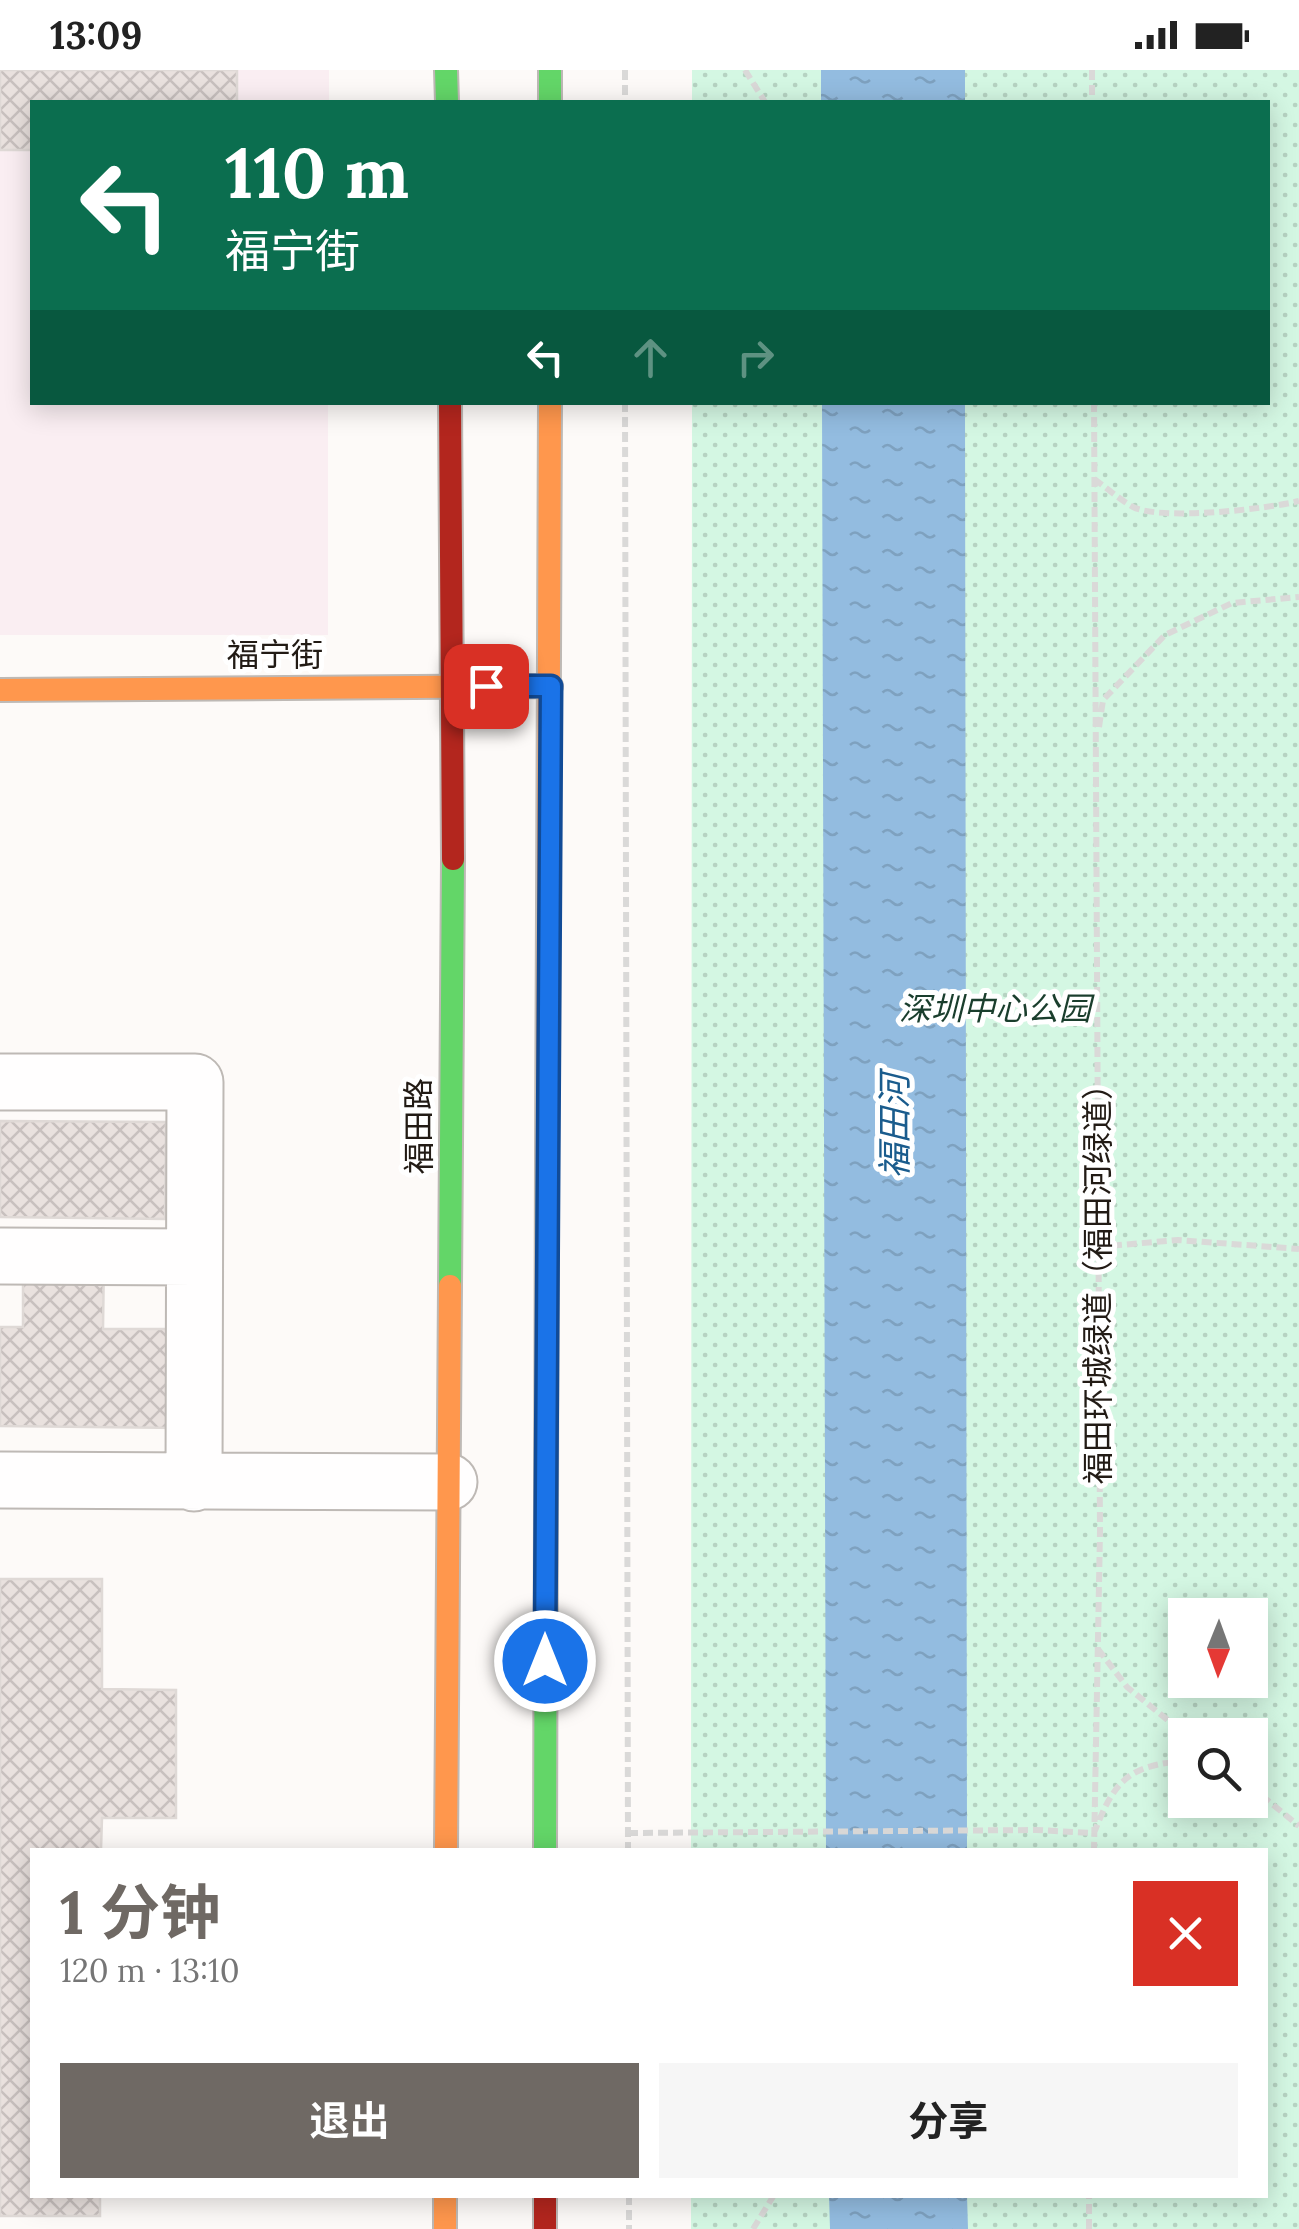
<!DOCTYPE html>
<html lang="zh">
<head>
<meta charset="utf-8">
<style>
	:root { --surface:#fff; --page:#f6f6f6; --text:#222; --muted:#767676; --accent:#6f6964 }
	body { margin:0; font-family:Lora,"Noto Sans SC",serif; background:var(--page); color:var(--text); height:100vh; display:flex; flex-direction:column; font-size:38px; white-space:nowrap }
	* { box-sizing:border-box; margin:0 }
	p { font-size:32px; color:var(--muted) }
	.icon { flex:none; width:55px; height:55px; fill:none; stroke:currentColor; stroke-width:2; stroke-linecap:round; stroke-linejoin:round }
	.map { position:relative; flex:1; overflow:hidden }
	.sheet { position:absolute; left:30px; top:1778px; width:1238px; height:350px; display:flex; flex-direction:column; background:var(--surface); border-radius:0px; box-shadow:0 5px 25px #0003 }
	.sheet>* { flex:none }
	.banner { position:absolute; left:30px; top:30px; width:1240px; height:305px; border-radius:0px; box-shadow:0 5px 25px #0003; background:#0b6e4f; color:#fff; overflow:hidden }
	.needle { width:65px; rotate:181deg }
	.tools { position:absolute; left:1168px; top:1528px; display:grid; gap:20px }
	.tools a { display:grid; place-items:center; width:100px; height:100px; border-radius:0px; background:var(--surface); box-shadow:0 5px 25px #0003; font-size:50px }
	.pin { position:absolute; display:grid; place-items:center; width:85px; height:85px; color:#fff; margin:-42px; border-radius:20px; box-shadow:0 5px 15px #0006 }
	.me { position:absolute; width:110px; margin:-55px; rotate:0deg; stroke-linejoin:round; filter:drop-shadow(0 0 8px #0008) }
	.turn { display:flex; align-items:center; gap:35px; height:210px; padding:0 30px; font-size:45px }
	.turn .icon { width:130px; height:130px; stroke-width:2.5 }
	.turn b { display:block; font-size:70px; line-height:85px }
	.lanes { display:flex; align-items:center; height:95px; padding:0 30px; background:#0003; justify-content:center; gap:50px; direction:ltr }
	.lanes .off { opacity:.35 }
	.round { display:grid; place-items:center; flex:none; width:105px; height:105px; border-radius:0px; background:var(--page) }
	.summary { display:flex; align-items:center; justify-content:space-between; height:170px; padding:0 30px }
	h1 { font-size:60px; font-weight:700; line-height:75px; color:var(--accent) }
	.primary-button { display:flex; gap:20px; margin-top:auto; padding:20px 30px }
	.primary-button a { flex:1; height:115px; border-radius:0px; background:var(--accent); color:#fff; font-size:40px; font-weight:700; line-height:115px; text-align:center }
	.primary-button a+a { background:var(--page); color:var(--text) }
	.status { display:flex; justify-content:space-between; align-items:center; height:70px; padding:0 50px; background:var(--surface); direction:ltr }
	.status svg { height:28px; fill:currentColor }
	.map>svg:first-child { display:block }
</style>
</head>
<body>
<div class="status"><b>13:09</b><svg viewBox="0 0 49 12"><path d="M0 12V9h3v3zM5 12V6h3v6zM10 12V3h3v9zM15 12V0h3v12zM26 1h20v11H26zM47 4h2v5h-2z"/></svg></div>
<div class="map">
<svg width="1299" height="2159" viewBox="0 0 1299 2159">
	<defs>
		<pattern id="park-dots" width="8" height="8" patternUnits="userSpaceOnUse" patternTransform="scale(2.5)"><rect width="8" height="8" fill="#d4f7e3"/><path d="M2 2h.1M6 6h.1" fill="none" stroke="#b6d3c2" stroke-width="1.8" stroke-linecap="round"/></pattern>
		<pattern id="water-ripples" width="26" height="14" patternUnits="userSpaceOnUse" patternTransform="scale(2.5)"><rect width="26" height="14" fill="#93bce0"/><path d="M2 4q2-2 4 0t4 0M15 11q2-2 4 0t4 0" fill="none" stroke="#7ea1bf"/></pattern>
		<pattern id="building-cross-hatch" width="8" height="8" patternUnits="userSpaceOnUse" patternTransform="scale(2.5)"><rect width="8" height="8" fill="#e9e1de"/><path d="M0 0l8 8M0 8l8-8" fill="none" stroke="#c8c0be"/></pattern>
	</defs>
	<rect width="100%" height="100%" fill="#fdfaf8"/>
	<path fill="#faeef2" d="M0 0H329V32H32V332L328 333V565H0Z"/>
	<path fill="url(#park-dots)" fill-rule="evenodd" d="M692 0H1299V2159H691V2125H1265V1780H691L692 333 1268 332V32H692ZM1185 1545H1250V1610H1185ZM1185 1665H1250V1730H1185Z"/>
	<path fill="url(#water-ripples)" d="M821 0H965V32H821Z
		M822 333H965L967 1780H826Z
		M829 2125H967L968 2159H830Z"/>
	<path fill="url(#building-cross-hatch)" stroke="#dfd9d6" stroke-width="2.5" d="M0 0H237V32H32V80H0Z
		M0 1051 166 1052 165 1149 0 1147Z
		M23 1187 104 1188 103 1259H181L180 1358 0 1356V1257H23Z
		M0 1509H102V1619L176 1620V1748H102L101 1780H32V2125H100V2146H0Z"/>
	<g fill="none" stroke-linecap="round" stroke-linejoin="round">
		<defs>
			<path id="street" d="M0 1012H195L194 1413
				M0 1186 194 1187
				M0 1410 449 1412"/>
			<path id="fast" d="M446 0 447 32
				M550 0V32
				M450 1216 453 789
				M545 1780 547 1089"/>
			<path id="slow" d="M0 620 551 616
				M547 1089 550 332
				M446 1780 450 1216
				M445 2125V2159"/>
			<path id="jam" d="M450 332 453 789
				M545 2125V2159"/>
		</defs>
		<use href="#street" stroke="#beb9b5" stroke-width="59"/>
		<use href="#fast" stroke="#beb9b5" stroke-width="26"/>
		<use href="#slow" stroke="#beb9b5" stroke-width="26"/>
		<use href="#jam" stroke="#beb9b5" stroke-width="26"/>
		<path stroke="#dad9d8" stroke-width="6" stroke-dasharray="10 5" stroke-linecap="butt" d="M625 0V32
			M745 0 765 32
			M1092 0V32
			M625 332 628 1780
			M1094 332 1100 1461 1094 1780
			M1094 409C1107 418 1119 429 1133 437 1161 451 1267 439 1299 431
			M1099 657 1103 630 1165 565 1232 533 1299 527
			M1097 1177 1178 1170 1299 1179
			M1098 1579 1127 1617 1186 1665
			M1250 1716 1299 1756
			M628 1763 1036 1760 1094 1763C1114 1712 1127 1695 1185 1691
			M629 2125V2159
			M753 2159 774 2125
			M1089 2159V2125"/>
		<use href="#street" stroke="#fffefe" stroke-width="55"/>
		<use href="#fast" stroke="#63d668" stroke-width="22"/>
		<use href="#slow" stroke="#ff974d" stroke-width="22"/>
		<use href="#jam" stroke="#b3261e" stroke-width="22"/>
	</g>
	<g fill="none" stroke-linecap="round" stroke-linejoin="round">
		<defs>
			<path id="route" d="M486 616H551L545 1591"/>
		</defs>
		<use href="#route" stroke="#114b97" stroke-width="25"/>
		<use href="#route" stroke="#1a73e8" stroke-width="18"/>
	</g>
	<g text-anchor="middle" stroke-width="10" stroke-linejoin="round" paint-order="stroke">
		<g font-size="32" fill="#221b15" stroke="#fff">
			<text x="275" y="596">福宁街</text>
			<text transform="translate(419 1056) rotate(-90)" y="11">福田路</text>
			<text transform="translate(1098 1206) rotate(-90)" y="11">福田环城绿道（福田河绿道）</text>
		</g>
		<g font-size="32" font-style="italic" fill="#1a3e2d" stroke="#fff">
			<text x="995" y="950">深圳中心公园</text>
		</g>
		<g font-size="35" font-style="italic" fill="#1a5c8d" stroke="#fff">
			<text transform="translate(895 1056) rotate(-90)" y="12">福田河</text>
		</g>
	</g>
</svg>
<div class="tools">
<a><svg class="needle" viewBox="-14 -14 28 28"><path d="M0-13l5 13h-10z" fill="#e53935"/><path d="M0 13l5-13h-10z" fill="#767676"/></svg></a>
<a><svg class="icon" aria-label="search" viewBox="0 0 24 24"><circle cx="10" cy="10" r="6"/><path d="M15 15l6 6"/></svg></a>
</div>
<div class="pin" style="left:486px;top:616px;background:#d93025"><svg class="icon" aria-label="arrive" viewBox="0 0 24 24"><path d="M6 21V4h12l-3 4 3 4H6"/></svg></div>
<svg class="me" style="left:545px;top:1591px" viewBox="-20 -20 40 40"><circle r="17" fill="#1a73e8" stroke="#fff" stroke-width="3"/><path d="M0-11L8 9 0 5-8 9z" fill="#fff"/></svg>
<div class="banner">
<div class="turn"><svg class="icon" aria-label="left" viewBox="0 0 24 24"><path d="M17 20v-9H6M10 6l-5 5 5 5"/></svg><div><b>110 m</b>福宁街</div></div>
<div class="lanes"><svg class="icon" aria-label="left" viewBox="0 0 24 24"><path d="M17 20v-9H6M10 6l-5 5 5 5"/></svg><svg class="icon off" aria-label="ahead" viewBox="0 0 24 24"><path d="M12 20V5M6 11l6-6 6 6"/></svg><svg class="icon off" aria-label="right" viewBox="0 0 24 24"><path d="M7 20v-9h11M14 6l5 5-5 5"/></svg></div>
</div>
<section class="sheet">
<div class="summary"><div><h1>1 分钟</h1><p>120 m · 13:10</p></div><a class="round" style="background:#d93025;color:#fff"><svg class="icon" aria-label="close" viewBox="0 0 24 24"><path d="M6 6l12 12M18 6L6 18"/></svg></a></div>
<div class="primary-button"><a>退出</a><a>分享</a></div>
</section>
</div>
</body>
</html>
